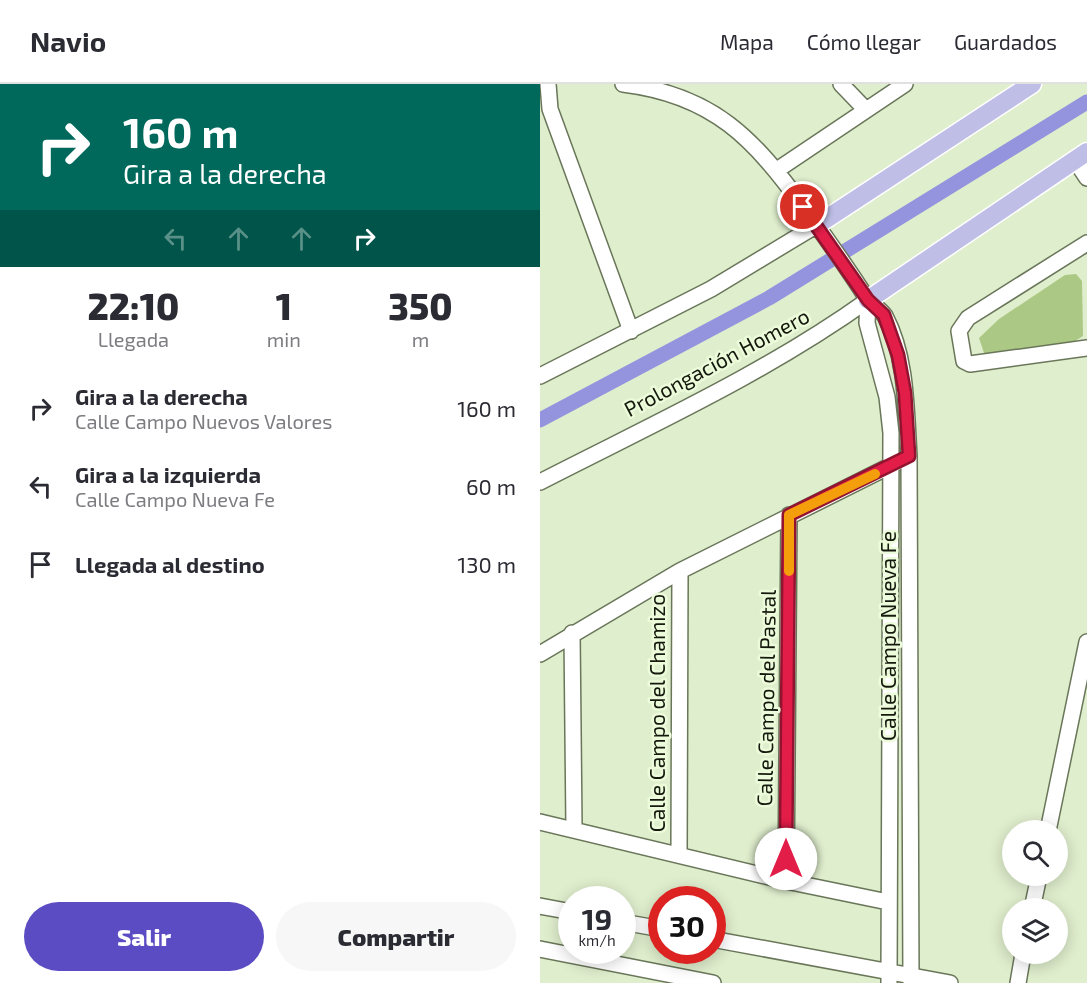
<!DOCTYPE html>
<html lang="es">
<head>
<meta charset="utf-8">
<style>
	:root { --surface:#fff; --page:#f7f7f7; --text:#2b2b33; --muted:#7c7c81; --line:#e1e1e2; --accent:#5c4cc4 }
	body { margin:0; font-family:"Exo 2",sans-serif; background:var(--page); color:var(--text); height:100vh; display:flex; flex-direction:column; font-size:22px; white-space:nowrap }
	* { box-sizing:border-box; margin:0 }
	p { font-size:20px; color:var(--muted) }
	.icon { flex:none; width:33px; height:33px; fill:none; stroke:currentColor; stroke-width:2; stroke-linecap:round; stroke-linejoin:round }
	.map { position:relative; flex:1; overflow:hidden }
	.panel { display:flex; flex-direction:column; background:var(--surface); width:540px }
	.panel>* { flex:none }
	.hud { background:#00695c; color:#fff; overflow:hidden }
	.fabs { position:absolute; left:462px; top:736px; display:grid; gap:12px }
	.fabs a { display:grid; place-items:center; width:66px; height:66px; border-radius:50%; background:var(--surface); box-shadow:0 3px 15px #0003; font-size:30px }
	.speed { position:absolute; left:18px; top:802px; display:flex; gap:12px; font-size:30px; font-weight:700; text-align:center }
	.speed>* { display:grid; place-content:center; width:78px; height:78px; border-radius:50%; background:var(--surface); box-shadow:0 3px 15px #0003; line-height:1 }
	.speed small { font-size:15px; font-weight:400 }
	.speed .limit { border:9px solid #d22; background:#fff; color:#111 }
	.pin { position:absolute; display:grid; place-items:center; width:51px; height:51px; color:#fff; margin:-26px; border:3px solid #fff; border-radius:50%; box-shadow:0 2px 6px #0007 }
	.me { position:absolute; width:66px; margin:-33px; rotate:0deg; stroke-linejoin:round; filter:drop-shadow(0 0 4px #0008) }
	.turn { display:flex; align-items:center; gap:21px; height:126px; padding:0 24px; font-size:27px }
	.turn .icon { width:78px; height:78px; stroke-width:2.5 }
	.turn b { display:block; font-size:42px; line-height:51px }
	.lanes { display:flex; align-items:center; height:57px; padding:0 24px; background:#0003; justify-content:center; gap:30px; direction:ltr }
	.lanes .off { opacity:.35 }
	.eta { display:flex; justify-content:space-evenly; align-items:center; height:102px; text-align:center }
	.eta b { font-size:36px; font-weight:800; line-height:42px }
	.cta { display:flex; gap:12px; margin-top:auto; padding:12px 24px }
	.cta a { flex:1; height:69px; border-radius:36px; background:var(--accent); color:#fff; font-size:24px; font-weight:800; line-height:69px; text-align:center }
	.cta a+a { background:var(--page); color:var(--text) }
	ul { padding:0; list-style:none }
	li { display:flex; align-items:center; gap:18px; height:78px; padding:0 24px }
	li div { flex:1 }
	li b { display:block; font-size:22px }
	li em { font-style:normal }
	header { display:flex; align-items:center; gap:36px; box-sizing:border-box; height:84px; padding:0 30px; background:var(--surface); border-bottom:2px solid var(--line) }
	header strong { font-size:28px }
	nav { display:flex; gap:33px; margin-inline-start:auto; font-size:21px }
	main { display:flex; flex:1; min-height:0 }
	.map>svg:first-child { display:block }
</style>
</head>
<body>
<header>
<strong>Navio</strong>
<nav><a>Mapa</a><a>Cómo llegar</a><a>Guardados</a></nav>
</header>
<main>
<section class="panel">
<div class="hud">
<div class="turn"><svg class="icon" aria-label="right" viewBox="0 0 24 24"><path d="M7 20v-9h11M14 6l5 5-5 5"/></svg><div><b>160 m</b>Gira a la derecha</div></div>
<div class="lanes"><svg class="icon off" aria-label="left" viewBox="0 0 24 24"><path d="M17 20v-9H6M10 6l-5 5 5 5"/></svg><svg class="icon off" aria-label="ahead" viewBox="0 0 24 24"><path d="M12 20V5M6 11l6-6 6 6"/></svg><svg class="icon off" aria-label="ahead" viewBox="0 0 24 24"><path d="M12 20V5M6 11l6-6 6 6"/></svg><svg class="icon" aria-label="right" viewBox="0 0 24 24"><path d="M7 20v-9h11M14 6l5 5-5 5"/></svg></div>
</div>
<div class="eta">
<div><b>22:10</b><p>Llegada</p></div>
<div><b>1</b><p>min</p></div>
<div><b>350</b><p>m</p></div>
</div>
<ul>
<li><svg class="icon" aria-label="right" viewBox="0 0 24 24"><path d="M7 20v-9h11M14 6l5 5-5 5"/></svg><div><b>Gira a la derecha</b><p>Calle Campo Nuevos Valores</p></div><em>160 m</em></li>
<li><svg class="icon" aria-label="left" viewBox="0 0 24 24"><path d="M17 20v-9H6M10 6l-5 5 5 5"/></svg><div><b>Gira a la izquierda</b><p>Calle Campo Nueva Fe</p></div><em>60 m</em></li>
<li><svg class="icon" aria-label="arrive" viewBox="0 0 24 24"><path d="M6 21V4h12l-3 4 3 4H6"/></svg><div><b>Llegada al destino</b></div><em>130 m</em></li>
</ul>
<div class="cta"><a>Salir</a><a>Compartir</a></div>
</section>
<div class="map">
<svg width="547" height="899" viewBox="0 0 547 899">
	<rect width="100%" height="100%" fill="#dfeecd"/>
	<path fill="#abc884" d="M536 190 542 197 543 252 535 257 453 272 444 269 439 254 459 235 525 191Z"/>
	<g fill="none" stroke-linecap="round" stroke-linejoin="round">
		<path stroke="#9493de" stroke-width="15" d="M0 336 229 214 547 18"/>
		<defs>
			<path id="minor" d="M8 0 10 25 91 247
				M83 0C174 11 214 55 265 125 287 155 308 185 328 216 333 221 341 226 345 232 367 273 366 327 369 372L371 899
				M301 0 326 26
				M535 76 547 94
				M237 86 365 0
				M547 159 428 234 419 247 424 277 430 280 547 264
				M328 216 327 239 347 313 351 349 349 899
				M0 292 171 205 277 141
				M0 398C111 341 226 289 328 216
				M32 549 34 744
				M0 570 140 487 356 379
				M0 738 246 797 348 818
				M508 747 547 558
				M139 771 140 487
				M246 797 249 431
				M0 822 32 828
				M492 825 499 792
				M82 838 122 845
				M172 855 410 899
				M0 865 173 899
				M478 899 483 870"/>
			<path id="major" d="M277 141 492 0
				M328 216 547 68"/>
		</defs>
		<use href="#minor" stroke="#697659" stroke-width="18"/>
		<use href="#major" stroke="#fff" stroke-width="21"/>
		<use href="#minor" stroke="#fff" stroke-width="15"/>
		<use href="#major" stroke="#bfbee6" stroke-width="18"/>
	</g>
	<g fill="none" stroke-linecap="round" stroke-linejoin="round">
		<defs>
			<path id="route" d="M246 775 249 431 369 372 365 309 358 271 344 231 328 216 263 123"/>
		</defs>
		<use href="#route" stroke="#92132f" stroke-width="15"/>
		<use href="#route" stroke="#e11d48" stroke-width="10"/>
		<path stroke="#f59e0b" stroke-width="10" d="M249 487V431L335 390"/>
	</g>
	<g text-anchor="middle" stroke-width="5" stroke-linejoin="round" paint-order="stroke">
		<g font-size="21" fill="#14180d" stroke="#ecfbda">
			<text transform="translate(177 279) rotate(-28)" y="7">Prolongación Homero</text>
			<text transform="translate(349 552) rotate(-90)" y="7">Calle Campo Nueva Fe</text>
			<text transform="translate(227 614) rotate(-89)" y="7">Calle Campo del Pastal</text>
			<text transform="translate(118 629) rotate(-90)" y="7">Calle Campo del Chamizo</text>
		</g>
	</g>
</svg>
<div class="fabs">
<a><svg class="icon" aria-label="search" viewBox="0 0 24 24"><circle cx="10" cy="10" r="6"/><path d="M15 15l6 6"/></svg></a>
<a><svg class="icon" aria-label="layers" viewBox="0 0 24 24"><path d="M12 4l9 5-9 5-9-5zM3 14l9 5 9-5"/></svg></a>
</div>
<div class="speed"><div>19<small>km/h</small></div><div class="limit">30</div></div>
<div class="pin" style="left:263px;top:123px;background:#d93025"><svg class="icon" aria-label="arrive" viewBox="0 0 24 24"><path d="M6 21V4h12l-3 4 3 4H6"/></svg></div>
<svg class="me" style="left:246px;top:775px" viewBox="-20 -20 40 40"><circle r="19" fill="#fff"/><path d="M0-13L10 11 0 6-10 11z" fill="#e11d48"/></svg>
</div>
</main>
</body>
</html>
